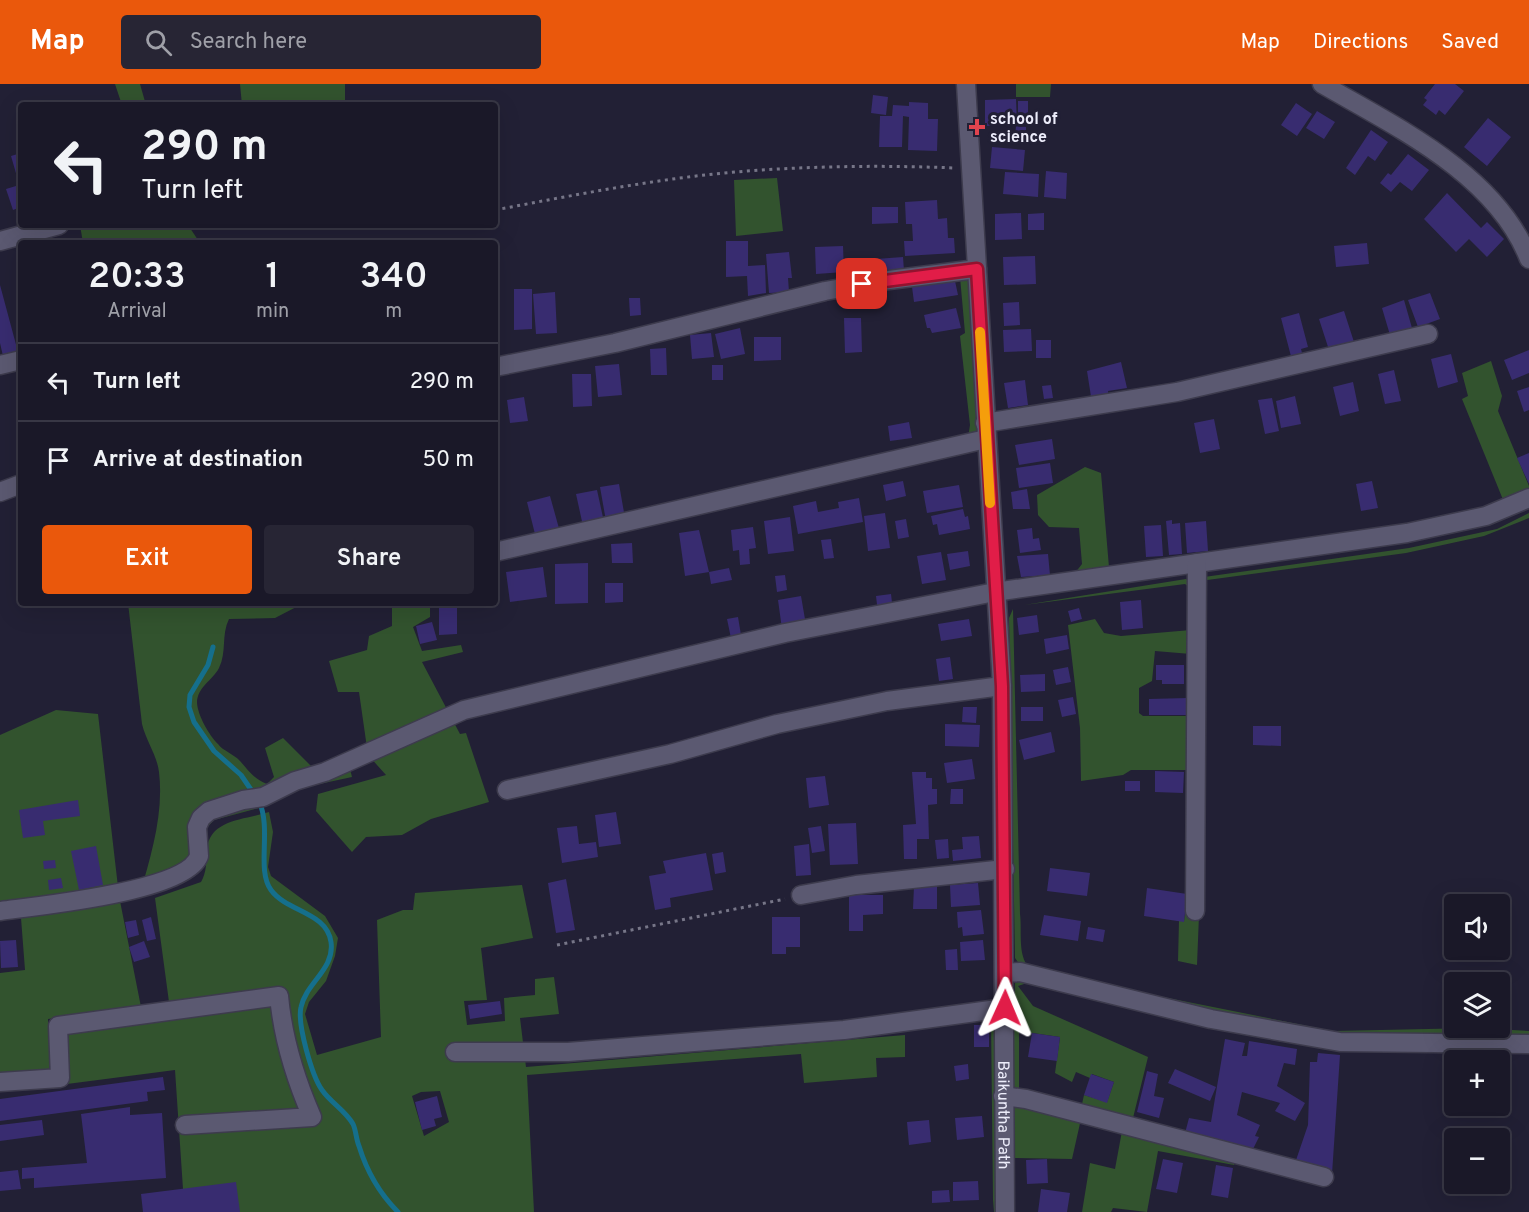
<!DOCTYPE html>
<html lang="en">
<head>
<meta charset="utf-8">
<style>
	:root { --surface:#1a1828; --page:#272534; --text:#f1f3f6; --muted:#9fa0a8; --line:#383745; --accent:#ea580c }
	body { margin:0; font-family:Overpass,sans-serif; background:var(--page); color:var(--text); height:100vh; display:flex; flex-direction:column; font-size:22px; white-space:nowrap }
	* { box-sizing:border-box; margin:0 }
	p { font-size:20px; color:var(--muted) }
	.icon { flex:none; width:33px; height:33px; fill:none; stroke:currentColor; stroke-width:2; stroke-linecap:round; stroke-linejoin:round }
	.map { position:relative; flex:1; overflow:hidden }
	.side { position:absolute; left:18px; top:156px; width:480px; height:366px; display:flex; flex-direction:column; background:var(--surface); border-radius:6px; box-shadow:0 6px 24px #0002,0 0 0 2px var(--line) }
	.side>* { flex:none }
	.top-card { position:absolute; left:18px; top:18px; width:480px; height:126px; border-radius:6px; box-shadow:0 6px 24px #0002,0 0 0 2px var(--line); background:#1a1828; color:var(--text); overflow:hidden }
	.buttons { position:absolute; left:1444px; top:810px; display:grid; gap:12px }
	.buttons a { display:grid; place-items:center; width:66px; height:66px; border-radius:6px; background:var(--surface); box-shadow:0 6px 24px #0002,0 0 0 2px var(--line); font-size:30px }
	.pin { position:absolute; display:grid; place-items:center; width:51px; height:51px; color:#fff; margin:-26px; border-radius:12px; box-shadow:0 3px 9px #0006 }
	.me { position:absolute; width:66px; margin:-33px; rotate:1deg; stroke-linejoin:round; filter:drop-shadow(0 0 4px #0008) }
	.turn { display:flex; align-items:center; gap:21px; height:126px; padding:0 24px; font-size:27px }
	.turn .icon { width:78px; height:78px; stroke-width:2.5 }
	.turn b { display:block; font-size:42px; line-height:51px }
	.eta { display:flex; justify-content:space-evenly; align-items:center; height:102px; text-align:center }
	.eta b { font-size:36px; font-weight:600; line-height:42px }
	.cta { display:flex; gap:12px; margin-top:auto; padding:12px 24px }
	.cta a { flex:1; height:69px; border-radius:6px; background:var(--accent); color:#fff; font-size:24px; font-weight:600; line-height:69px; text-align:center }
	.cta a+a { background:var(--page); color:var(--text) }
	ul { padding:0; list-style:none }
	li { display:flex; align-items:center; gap:18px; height:78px; padding:0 24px; border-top:2px solid var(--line) }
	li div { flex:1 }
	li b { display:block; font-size:22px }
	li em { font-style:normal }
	header { display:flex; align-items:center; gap:36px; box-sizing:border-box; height:84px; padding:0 30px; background:var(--accent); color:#fff }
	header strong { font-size:28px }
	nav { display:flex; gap:33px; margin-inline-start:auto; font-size:21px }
	.search { width:420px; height:54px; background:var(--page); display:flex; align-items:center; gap:15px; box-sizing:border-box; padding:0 21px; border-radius:6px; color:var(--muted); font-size:22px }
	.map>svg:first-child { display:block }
</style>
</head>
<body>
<header>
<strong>Map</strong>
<div class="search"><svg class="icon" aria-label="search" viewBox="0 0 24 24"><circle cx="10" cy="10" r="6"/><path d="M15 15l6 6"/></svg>Search here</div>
<nav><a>Map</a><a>Directions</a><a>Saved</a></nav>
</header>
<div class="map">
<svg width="1529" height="1128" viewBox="0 0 1529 1128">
	<rect width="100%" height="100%" fill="#222035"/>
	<path fill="#32532e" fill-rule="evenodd" d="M115 0H140L146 21H122Z
		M240 0H345V18L324 21H242Z
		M1016 0H1051L1050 13H1016Z
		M777 94 783 147 736 152 734 96Z
		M80 141H188L200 159H83Z
		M960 193 969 197 977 337V353L968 354 970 341 960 252 965 249Z
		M1491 277 1502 312 1498 327 1529 402V421L1485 441 1392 461 1082 502 1075 498V489L1082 480 1079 444 1049 443 1038 431 1037 411 1085 383 1101 389 1110 495C1241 463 1378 469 1506 423L1462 315 1468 312 1462 289Z
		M1529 429V434L1484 452 1406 469 1200 497 1204 493 1409 464 1497 445Z
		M1186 495 1190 498 1199 831 1197 881 1178 877 1179 837H1184L1187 810 1188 686H1131L1123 691 1081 697 1080 644 1068 541 1095 535 1104 549 1121 552 1191 546 1189 503 1185 500 1024 521ZM1155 567 1191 570 1190 632H1143L1139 629V604L1152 597Z
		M128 519H304L275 534 229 535C221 551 227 568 219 584 213 596 197 603 197 619 198 632 209 651 218 660 223 667 234 670 240 677 250 688 253 694 267 700L274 693 265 664 283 654 311 682 347 673 352 693 287 707 270 721 214 736 203 748 197 789 187 797 140 810C151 771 164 730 159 688 157 671 146 657 142 640Z
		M392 519H430V533L413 543 422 567 461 561 463 568 422 578 460 650 466 649 489 718 431 735 402 751 366 753 352 768 316 727 318 710 386 691 368 671 359 608H338L329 577 367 566 369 552 392 542Z
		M1013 525 1020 830C1022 846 1018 868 1027 881L1153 911 1333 947 1475 944 1529 947V956L1357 955 1233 934 1020 881 1015 874 1009 534Z
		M56 626 98 630 118 803 0 822V651Z
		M269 728 273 748 268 783 271 792 325 832 338 854 335 872 326 897 309 918 305 930 317 971 381 953 377 836 403 826H413L415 809 522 801 533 854 481 864 487 916 464 917 467 941 505 937 504 914 535 911V895L554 893 559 930 520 934 526 983 905 951V973L876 974 877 993 804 999 801 970 527 991 534 1128H240L183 1105 175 986 67 1000 64 951 273 922 169 918 155 814 201 798C207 788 206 777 207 766 209 735 245 736 269 728ZM440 1007 449 1038 424 1052 412 1012 421 1008Z
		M120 817 141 923 48 935 50 986 0 989V889L25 886 21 834Z
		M1021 896 1105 915 1104 919 1027 899 1018 902 1033 922 1148 973 1132 1038 1014 1007 1012 1002 1015 899ZM1019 947 1060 953 1055 989 1072 998 1076 988 1090 994 1092 990 1114 998 1107 1018 1084 1011 1082 1020 1019 1005Z
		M991 936H997L994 1018 999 1128H994L993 1116Z
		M1016 1021 1081 1035 1072 1075 1011 1074 1013 1024Z
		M1122 1047 1235 1079 1234 1081 1158 1067 1147 1128 1113 1124 1111 1128H1082L1090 1079 1115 1085Z"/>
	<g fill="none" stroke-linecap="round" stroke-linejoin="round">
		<path stroke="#156f8c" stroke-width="5" d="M213 563 208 581 190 611 189 623 194 638 214 667 241 691 254 710
			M259 717C272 746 256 785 271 806 287 828 327 828 331 858 335 885 306 899 301 923 297 940 312 992 322 1006 331 1019 345 1026 353 1040 356 1046 356 1055 359 1062 367 1088 379 1109 398 1128"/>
	</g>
	<path fill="#382c70" d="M1435 0H1455L1464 7 1445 31 1439 26 1436 31 1423 21 1427 16 1424 14Z
		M873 11 888 13 886 31 871 29Z
		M1016 15 1017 41 985 42V16Z
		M1018 17H1028V39H1018Z
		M909 18 928 19V35H938L937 67 908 66 909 33 903 32 902 63H879L880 32H892L893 21 909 22Z
		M1296 19 1312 30 1297 52 1281 41Z
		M1317 27 1335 38 1324 55 1306 44Z
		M1488 34 1511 53 1487 82 1464 63Z
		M1016 42 1026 43V54H1015Z
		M1371 46 1388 58 1375 77 1368 72 1355 91 1346 84Z
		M992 63 1025 66 1023 87 990 84Z
		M21 69V103H20L11 72Z
		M1408 70 1429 86 1412 107 1400 98 1391 108 1380 99 1388 89 1391 91Z
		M1046 87 1067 89 1066 115 1044 113Z
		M1005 88 1039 90 1038 113 1003 110Z
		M16 102 21 123 13 126 6 105Z
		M1447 109 1481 144 1487 138 1504 155 1487 173 1469 155 1456 168 1424 135Z
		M937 116 938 135 947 134 948 154H954L955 169 905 172 904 157H913L912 140H906L905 118Z
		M872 123H898V139L872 140Z
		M1021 129 1022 155 995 156V130Z
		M1044 129V146H1028V130Z
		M726 157H748V182L765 181 766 209 748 212 747 192 726 193Z
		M1367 159 1369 180 1336 183 1334 162Z
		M843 162 844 188 816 190 815 163Z
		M789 168 792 194H788L789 208 769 209 766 170Z
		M1035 172 1036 200 1004 201 1003 173Z
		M903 173 904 187 878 190 876 175Z
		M955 197 958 211 914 218 912 203Z
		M0 201 18 268 3 272 0 259Z
		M514 205H532V245L514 246Z
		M555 208 557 249 536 250 533 210Z
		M1430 209 1440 235 1418 243 1408 216Z
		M629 214H640L641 231 630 232Z
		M1404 216 1412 244 1390 251 1382 224Z
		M1019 218 1020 241 1004 242 1003 219Z
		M956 224 961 244 932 249 930 244H927L924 231Z
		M1344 227 1354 258 1329 266 1319 235Z
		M1299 229 1308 263 1301 265 1304 277 1293 280 1281 234Z
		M844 234H861L862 268 845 269Z
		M740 244 745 270 721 275 715 250Z
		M1031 245 1032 267 1004 268 1003 246Z
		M711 249 714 273 692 275 690 251Z
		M754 253H781V276L754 277Z
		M1036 256H1051V274H1036Z
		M666 264 667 291H651L650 265Z
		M1529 266V289L1512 296 1504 276Z
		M1451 270 1458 298 1438 304 1431 275Z
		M1121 278 1127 304 1108 307 1109 316 1092 319 1087 287Z
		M619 280 622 311 598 313 595 282Z
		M712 281H723V296H712Z
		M1394 286 1401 317 1385 320 1378 290Z
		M572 290H591L592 322 573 323Z
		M1025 296 1028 321 1008 324 1004 299Z
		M1353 298 1359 327 1340 332 1333 303Z
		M1051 301 1053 314 1044 315 1042 302Z
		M1529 303V326L1524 328 1517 307Z
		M1295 312 1301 340 1281 344 1276 317Z
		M524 313 528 337 510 339 507 316Z
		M1272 314 1279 347 1265 350 1258 316Z
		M1214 335 1220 365 1200 369 1194 339Z
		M909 338 912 354 890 357 888 342Z
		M1052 355 1055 375 1019 381 1015 361Z
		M1529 369V400L1517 374Z
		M1050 379 1053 399 1019 404 1016 384Z
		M903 397 906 412 886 417 883 401Z
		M1372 397 1378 424 1361 427 1356 400Z
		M619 400 625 434 606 437 600 403Z
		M959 401 963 423 927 429 923 407Z
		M1027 405 1030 425H1013L1011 408Z
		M597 406 604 438 583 442 576 410Z
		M550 412 560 448 536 454 527 418Z
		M859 414 863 438 798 450 793 422 816 417 818 428 839 424 838 418Z
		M963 425 965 433 968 432 970 445 939 451 937 440 933 441 931 432Z
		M885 429 890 464 868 467 864 432Z
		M790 433 794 467 768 470 764 437Z
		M906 435 909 453 898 455 895 437Z
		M1172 436V440L1180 439 1182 470 1169 471 1166 437Z
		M1206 437 1208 467 1187 469 1185 439Z
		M1161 441 1163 472 1146 473 1144 442Z
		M753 443 756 464 749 465 750 480 740 481 739 466 733 467 731 446Z
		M1032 444 1033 455 1039 454 1041 466 1020 469 1017 446Z
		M699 446 709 488 685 492 679 449Z
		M831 455 834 474 824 475 821 456Z
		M632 459 633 479H612L611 460Z
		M968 467 970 482 950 486 947 470Z
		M941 468 946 496 922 500 917 472Z
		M1048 470 1050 491 1021 493 1017 472Z
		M588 479V519L555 520V480Z
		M543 483 547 513 510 518 506 488Z
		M729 484 732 496 711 500 709 488Z
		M785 491 787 506 777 508 775 492Z
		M605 499H623V518L605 519Z
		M891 510 893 527 878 529 876 512Z
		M801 512 806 541 782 545 778 516Z
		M1141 516 1143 544 1122 546 1120 518Z
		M439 519H457V550L439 551Z
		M1079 524 1082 535 1071 538 1068 527Z
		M1037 531 1039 548 1019 551 1017 534Z
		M738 533 742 557 732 559 727 535Z
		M969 535 972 552 941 557 938 540Z
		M432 538 437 556 420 560 416 542Z
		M1067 551 1069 565 1046 570 1044 555Z
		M950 573 953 595 939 597 936 575Z
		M1156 581H1184V600H1162V596H1156Z
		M1068 583 1071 598 1056 601 1053 586Z
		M1045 590V607L1021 608 1020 591Z
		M1073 613 1076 630 1062 633 1058 616Z
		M1188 614V631H1149V615Z
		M963 623H977L976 639 962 638Z
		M1021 623H1043V637H1021Z
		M945 640 980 641 979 663 945 662Z
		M1253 642H1281V662L1253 661Z
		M1051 648 1055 668 1024 676 1019 656Z
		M972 675 975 695 947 699 944 679Z
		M1155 687 1184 688 1183 709 1155 708Z
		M912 688H926V694H932V705H937V720L928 721 929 755H917V775H904L903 741 916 740Z
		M825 692 829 721 809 724 806 694Z
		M1125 697H1140V707H1125Z
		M951 705H963V720H950Z
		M78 716 80 732 43 737 45 751 23 754 19 726Z
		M616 728 621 760 599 763 595 731Z
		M856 739 858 780 830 781 828 740Z
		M577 742 579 760 596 758 598 773 562 779 557 744Z
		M821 742 825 767 812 769 808 744Z
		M979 752 981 774 953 777 952 766 963 765 962 753Z
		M948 755 949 774 937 775 935 756Z
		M809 760 811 791 796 792 794 762Z
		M96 762 103 801 79 806 71 767Z
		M723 768 726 788 715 790 712 770Z
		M706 769 713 806 670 814 671 823 655 826 649 792 666 789 663 777Z
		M55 776 56 784 44 785 43 777Z
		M1050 784 1090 789 1087 812 1047 807Z
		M61 794 63 804 49 806 48 796Z
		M566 795 575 846 556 849 548 799Z
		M978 799 980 821 951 823 950 801Z
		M914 802H937V825H913Z
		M1147 804 1187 810 1184 838 1144 832Z
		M849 811H883V830L863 831V847H849Z
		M981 826 984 850 963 852 962 843 958 844 957 828Z
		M1044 831 1081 837 1078 857 1040 851Z
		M151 833 156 855 147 857 142 836Z
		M772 833H800V863H786V870H772Z
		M136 836 139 851 128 854 125 838Z
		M1088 843 1105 846 1103 858 1086 855Z
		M16 856 18 883 1 884 0 857Z
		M983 856 985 876 961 877 960 858Z
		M144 857 150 873 134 878 129 863Z
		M957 865 958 886H946L945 866Z
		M500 917 502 930 470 935 468 921Z
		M974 941H989V963H974Z
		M1032 949 1060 953 1057 977 1028 973Z
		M1225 955 1245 959 1242 972H1247L1249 957 1297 965 1295 981 1284 979 1277 1002 1305 1019 1295 1037 1275 1027 1280 1019 1242 1008 1237 1031 1260 1041 1255 1052 1259 1053 1252 1067 1184 1053 1189 1034 1211 1038Z
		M1318 969 1340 971 1332 1090 1294 1082 1308 1041 1310 978H1317Z
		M968 980 969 995 956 997 954 982Z
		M1175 985 1216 1003 1210 1017 1168 999Z
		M1147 987 1158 990 1154 1012 1164 1014 1159 1034 1137 1028Z
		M1091 990 1114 998 1107 1019 1084 1011Z
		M163 993 165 1006 147 1008 148 1017 0 1037V1015Z
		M437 1012 442 1033 434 1035 436 1042 422 1046 415 1018Z
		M130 1023V1031L162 1029 166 1094 34 1104V1094L22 1095V1084L87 1079 81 1030Z
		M982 1032 984 1053 957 1056 955 1034Z
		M42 1036 44 1051 0 1057V1041Z
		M929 1036 931 1058 909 1061 907 1038Z
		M1047 1075 1048 1099 1027 1100 1026 1076Z
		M1163 1075 1183 1079 1177 1109 1156 1105Z
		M1216 1081 1233 1084 1228 1114 1211 1111Z
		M18 1086 21 1105 0 1107V1088Z
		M978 1097 979 1116 953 1117V1098Z
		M236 1098 240 1128H143L141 1110Z
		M1041 1105 1070 1109 1067 1128H1038Z
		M949 1106 950 1118 932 1119V1107Z"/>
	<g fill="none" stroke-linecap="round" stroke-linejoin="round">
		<defs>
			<g id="minor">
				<path id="s1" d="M966 0 1002 602 1005 1128"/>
				<path d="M1322 0C1396 43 1496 90 1529 175"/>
				<path d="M0 157 59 141"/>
				<path d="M0 281 21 276"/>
				<path d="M495 283 615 259 825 207 881 197 977 185"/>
				<path d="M985 339 1177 308 1428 250"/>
				<path d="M0 408 21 400"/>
				<path d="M495 468 986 355"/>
				<path d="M507 706 670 670 777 640 887 617 1002 602"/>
				<path d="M801 811 856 801 1005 785"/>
				<path d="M0 827C36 822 186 808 199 772L197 743 201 734 209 727 243 716 263 713 295 697 325 688 464 626 785 549 995 508 1407 449 1486 432 1529 414"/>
				<path d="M1195 827 1197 479"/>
				<path d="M1005 889 1020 888 1211 935 1340 958 1529 960"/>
				<path d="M455 968H568L844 946 1005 924"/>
				<path d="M0 998 60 994 58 942 279 912C283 956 295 994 312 1033L185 1041"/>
				<path d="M1003 1012 1026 1015 1324 1093"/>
			</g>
		</defs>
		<use href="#minor" stroke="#3d3b4d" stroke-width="21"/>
		<path stroke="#777688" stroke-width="3" stroke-dasharray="3 4.5" stroke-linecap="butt" d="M495 126C575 111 654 95 735 88 808 82 881 81 955 84
			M210 141 314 143 354 141
			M557 861 785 815"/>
		<use href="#minor" stroke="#5b5971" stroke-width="18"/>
	</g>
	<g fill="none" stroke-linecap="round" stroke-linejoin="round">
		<defs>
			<path id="route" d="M862 200 977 185 1002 602 1005 924"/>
		</defs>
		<use href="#route" stroke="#92132f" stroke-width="15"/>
		<use href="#route" stroke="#e11d48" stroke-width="10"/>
		<path stroke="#f59e0b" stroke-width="10" d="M980 248 990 419"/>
	</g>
	<path fill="#e0444e" stroke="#222035" stroke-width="2" d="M974 34h6v6h6v6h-6v6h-6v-6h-6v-6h6z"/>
	<g text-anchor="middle" stroke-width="6" stroke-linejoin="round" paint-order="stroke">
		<g font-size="16" font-weight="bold" fill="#ececfa" stroke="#222035" text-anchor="start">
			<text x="990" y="40">school of<tspan x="990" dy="18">science</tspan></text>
		</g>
		<g font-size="16" fill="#ececfa" stroke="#222035">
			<text dy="6" stroke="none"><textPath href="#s1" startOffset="1032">Baikuntha Path</textPath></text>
		</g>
	</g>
</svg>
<div class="buttons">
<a><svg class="icon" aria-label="sound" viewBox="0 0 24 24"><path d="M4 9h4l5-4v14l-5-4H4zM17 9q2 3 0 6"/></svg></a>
<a><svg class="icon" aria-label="layers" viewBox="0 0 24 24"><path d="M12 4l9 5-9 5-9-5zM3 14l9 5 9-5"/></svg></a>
<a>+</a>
<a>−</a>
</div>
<div class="pin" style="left:862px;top:200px;background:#d93025"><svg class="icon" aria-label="arrive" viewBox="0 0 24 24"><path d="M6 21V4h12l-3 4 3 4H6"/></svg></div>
<svg class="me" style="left:1005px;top:924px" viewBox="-20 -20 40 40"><path d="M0-17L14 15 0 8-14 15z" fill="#e11d48" stroke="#fff" stroke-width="4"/></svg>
<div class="top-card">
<div class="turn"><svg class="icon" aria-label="left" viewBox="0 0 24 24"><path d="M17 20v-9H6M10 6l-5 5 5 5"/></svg><div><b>290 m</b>Turn left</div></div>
</div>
<section class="side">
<div class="eta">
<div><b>20:33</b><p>Arrival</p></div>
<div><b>1</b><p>min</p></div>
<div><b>340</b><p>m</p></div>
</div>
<ul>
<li><svg class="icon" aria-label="left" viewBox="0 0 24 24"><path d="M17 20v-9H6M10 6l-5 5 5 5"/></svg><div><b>Turn left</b></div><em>290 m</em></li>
<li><svg class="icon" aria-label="arrive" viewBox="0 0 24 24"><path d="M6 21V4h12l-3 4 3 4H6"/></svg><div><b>Arrive at destination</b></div><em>50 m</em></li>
</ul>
<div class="cta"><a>Exit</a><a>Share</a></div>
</section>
</div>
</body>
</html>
